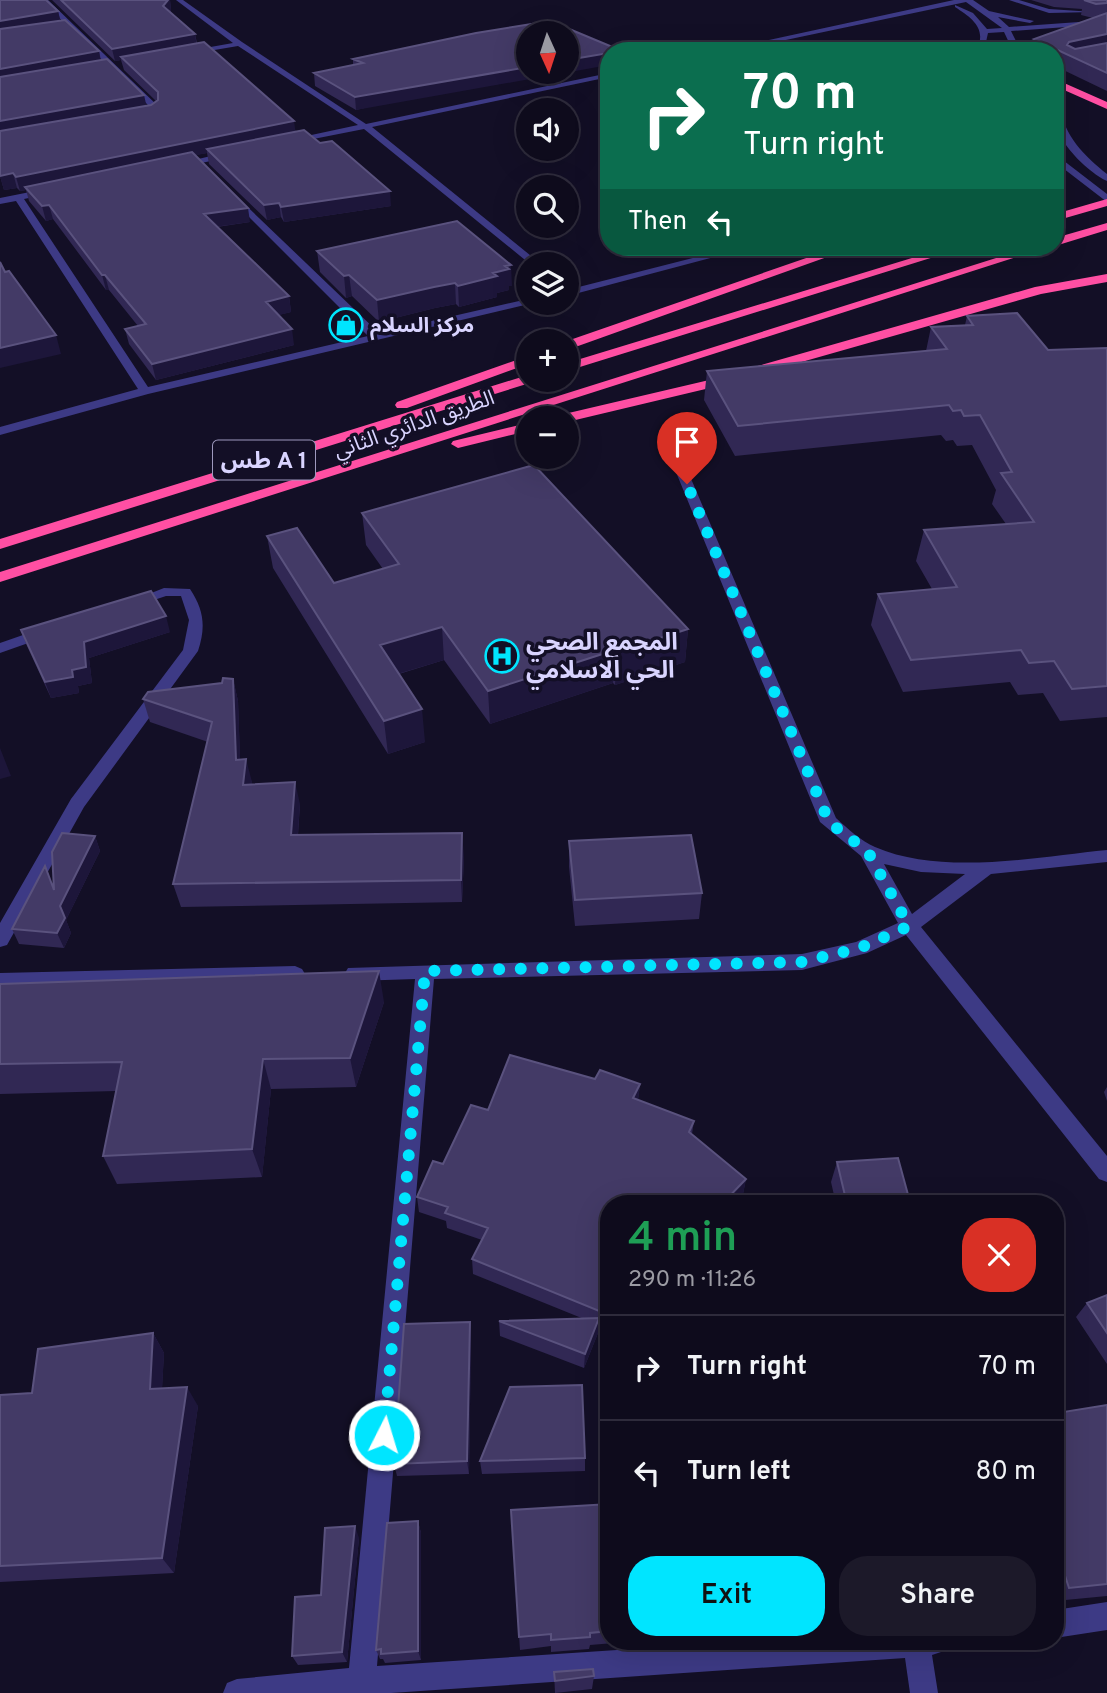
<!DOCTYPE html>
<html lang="en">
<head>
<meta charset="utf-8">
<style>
	:root { --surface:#0e0b1c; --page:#1c1929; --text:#f1f3f6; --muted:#9b9ba3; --line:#2e2b3b; --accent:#00e5ff }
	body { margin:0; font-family:Overpass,"Noto Sans Arabic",sans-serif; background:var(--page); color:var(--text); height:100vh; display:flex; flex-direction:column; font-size:26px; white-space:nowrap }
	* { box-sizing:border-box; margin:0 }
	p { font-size:23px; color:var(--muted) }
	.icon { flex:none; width:38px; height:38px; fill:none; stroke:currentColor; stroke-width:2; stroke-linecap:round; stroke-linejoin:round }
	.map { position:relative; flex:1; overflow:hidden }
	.sheet { position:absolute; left:600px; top:1195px; width:464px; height:455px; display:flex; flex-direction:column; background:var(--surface); border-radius:28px; box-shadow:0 7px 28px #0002,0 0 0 2px var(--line) }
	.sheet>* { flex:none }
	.guide { position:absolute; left:600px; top:42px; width:464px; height:214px; border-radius:28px; box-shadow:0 7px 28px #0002,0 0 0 2px var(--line); background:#0b6e4f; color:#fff; overflow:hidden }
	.needle { width:46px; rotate:177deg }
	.tools { position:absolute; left:516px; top:21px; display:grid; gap:14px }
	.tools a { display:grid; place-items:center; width:63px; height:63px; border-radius:50%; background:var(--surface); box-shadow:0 7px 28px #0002,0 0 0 2px var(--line); font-size:35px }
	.pin { position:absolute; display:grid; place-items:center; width:60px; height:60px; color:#fff; margin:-72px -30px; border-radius:50% 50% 50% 0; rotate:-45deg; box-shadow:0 0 7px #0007 }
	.pin .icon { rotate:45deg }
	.me { position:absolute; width:77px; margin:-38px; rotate:5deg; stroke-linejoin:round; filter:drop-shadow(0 0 5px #0008) }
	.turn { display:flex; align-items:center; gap:24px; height:147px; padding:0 28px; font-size:32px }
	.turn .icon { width:91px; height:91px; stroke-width:2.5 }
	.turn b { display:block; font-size:49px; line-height:60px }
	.then { display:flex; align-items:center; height:66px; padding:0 28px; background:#0003; gap:14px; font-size:26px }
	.round { display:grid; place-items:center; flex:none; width:74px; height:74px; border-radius:28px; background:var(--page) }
	.summary { display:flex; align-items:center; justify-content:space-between; height:119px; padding:0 28px }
	h1 { font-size:42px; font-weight:600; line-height:52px; color:#1e9e55 }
	.primary-button { display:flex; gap:14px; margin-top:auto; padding:14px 28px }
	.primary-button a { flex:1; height:80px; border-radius:28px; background:var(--accent); color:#111; font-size:28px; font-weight:600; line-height:80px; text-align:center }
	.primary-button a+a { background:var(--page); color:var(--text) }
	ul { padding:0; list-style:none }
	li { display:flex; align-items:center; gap:21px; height:105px; padding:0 28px; border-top:2px solid var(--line) }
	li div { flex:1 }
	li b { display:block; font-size:26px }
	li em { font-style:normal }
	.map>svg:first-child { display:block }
</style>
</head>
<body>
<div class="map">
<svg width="1107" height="1693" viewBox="0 0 1107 1693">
	<rect width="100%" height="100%" fill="#130f26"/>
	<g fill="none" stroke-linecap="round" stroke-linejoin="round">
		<path fill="#3d3a85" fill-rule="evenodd" d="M41 0H48L159 107V111L140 117V113L151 108Z
			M176 0H183L242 42 366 124 609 73V77L372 127 541 264H530L364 129 288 144V140L358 125 238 46 185 55 188 51 233 43Z
			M954 0H973L989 11 1034 21 1030 23 998 17 1009 27 1107 20V24L1011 31 1021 51H1013L1004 32 988 33 984 51H976C988 29 972 18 955 7V5L973 13 987 29 1002 28 966 2 734 51H718Z
			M1009 0H1019L1049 9 1094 12 1049 13Z
			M1055 104 1059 106C1065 136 1083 155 1107 174V181C1088 172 1063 147 1056 127 1054 120 1055 111 1055 104Z
			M232 151 236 154 235 156 177 168 173 165Z
			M1055 154 1107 194V202L1055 162Z
			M50 188 55 191 53 193 24 199 148 387 368 336 230 198V194L233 193 379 333 528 299V303H533L148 394 0 435V427L138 389 16 201 0 204V198Z
			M736 247H752L567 296V290Z
			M677 456 683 460 836 818C848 829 861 841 875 847 942 876 1036 857 1107 850V862L991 874 921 927 1107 1156V1182L1099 1179 906 935 867 953 802 970 434 979 377 1666 737 1642H945L941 1652 932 1655 938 1693H910L905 1658 391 1693H223L227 1683 237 1679 349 1668 415 979 355 981 348 978 345 973 348 968 802 954 856 942 898 923 861 856 820 822 671 460ZM884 864 921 872 965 874 912 914Z
			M164 588 190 589C204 610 206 627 198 651L84 807 7 945 0 947V923L71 799 183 650 189 620 181 596H166L133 607 126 603Z
			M46 627 53 632 51 635 0 653V643Z
			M295 966 302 969 305 974 302 979 295 982 0 989V973Z
			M1107 1602V1630L1055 1638V1610Z"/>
		<path fill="#ff4fa3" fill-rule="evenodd" d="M1055 79 1107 102V109L1055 86Z
			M1107 199V206L1055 221V214Z
			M1107 223V230L1055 246V238Z
			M838 247H855L567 350V341Z
			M948 247H966L567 371V363Z
			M1031 247H1048L0 582V572Z
			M1107 274V282L1041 294 714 387 567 422V418H558L560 415 705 381 1035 287Z
			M528 356V364L407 408H397L395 405 397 402Z
			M528 375V380H534L533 382 0 549V539Z
			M528 423V431L458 448 451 444 453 441Z"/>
	</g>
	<path fill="#312854" d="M52 0H170L171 10 170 12 195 34 197 43 296 131 391 206 284 222 281 217 267 220 209 164 207 153 195 155 250 222 217 227 289 296 291 312 278 315 294 345 156 380 129 344 125 329 138 326 109 290H106L53 219 46 221 29 201 26 190 20 191 17 188 4 190 0 176 58 11 60 20 99 51 101 60 146 106 151 105 156 101 124 70 121 60 115 61Z
		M1031 0H1107V91L1055 66V51H1032L1034 39 1093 18 1081 15 1082 9 1054 7Z
		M609 51 356 110 315 86 314 73 353 65V59Z
		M317 251 512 286H509V290L497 293V297L459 307 456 304 435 308 379 322 352 296 346 298 320 272Z
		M967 316 1048 350 1107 348V717L1060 721 1043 693 1018 695 1010 682 903 692 871 625 878 594 932 589 916 561 924 530 1006 524 992 504 996 490 972 445 957 446 953 440 946 441 941 435 735 456 704 400 707 371 926 351 931 327 965 325Z
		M362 513 688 629 685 662 615 685 613 683 490 724 444 660 399 674 425 742 388 754 273 568 267 536 334 583 383 569 366 545Z
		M21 630 170 632 89 658 92 683 78 686 79 693 51 698 27 646Z
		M233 679 238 701 240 760 252 782 251 784 300 804 298 835 464 856 462 902 181 907 173 884 208 742 150 722 143 699 222 683Z
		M95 836 100 851 66 920 71 933 64 948 19 944 12 929 54 888Z
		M569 841 702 893 699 919 575 926 569 867Z
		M0 984 384 1002 356 1087 271 1089 262 1177 117 1184 103 1156 116 1091 0 1094Z
		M595 1079 640 1084 638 1100 694 1121 692 1134 746 1179 743 1194 609 1204V1329L598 1325V1333L584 1368 500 1336 499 1321 584 1319 473 1274 472 1259 482 1240 447 1228 446 1221 419 1212 417 1197 488 1110Z
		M1107 1087V1101L1104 1092Z
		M837 1162 910 1202 927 1204H836L831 1182Z
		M1107 1295V1364L1076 1317 1087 1303Z
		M153 1333 164 1353 162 1388 198 1406 174 1573 0 1582V1395L32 1393Z
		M471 1336 469 1474 397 1476 394 1464Z
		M1055 1389 1064 1412 1107 1405V1596L1055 1601Z
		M585 1458V1471L482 1474 480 1461Z
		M609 1504V1642H626L590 1645 589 1649 551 1652V1646L520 1650 511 1510Z
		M418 1521 421 1533V1660L385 1663 383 1659H380L376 1650Z
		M359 1538 347 1662 298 1665 292 1656 321 1595Z
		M554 1672 594 1676 592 1689 555 1693Z"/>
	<path fill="#1d163a" d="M168 0H170L171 10 165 18 163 6Z
		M58 11 61 23 0 33V21Z
		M195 34 197 47 121 57V60L115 61 112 49Z
		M1107 34V46L1071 56 1067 45 1069 42Z
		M99 51 101 63 0 82V69Z
		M609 53V65L356 110 355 97 528 67V72H567V60Z
		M144 95 147 108 0 135V121Z
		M294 121 296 135 207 149V153L27 190 25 187 26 190 20 191 16 177Z
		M13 173 17 188 4 190 0 176Z
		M390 191 391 206 284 222 281 207Z
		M279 203 281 217 267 220 264 205Z
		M49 205 53 219 46 221 42 206Z
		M248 208 250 222 207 228 204 214Z
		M511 265 512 286H509V290L497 293V297L459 307 458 286 493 273 505 266Z
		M102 275H105L109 290H106Z
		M349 275 352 296 346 298 344 276Z
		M455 283 456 304 435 308 379 322 377 300 434 287Z
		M289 296 291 312 268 318 266 302Z
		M292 329 294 345 156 380 152 364Z
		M56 335 61 354 0 368V348Z
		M166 616 170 632 89 658 92 683 78 686 79 693 51 698 45 682 72 670 84 642Z
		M442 627 444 660 384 678 380 645Z
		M688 629 685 662 615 685 617 652Z
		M615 650 613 683 490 724 488 691Z
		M233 679 238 701 241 783 236 760Z
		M422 709 425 742 388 754 384 721Z
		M0 748 11 776 0 779Z
		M246 759 252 782 249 807 243 785Z
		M295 782 300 804 296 858 291 835Z
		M462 833 464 856 462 902 461 880Z
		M95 836 100 851 66 920 71 933 64 948 57 933 60 906Z
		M379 971 384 1002 356 1087 350 1058Z
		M263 1059 271 1089 262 1177 252 1149Z
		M640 1084 638 1100 633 1098Z
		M746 1179 743 1194 733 1204H722Z
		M599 1318 598 1333 584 1368 585 1354Z
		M470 1322 471 1336 469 1474 467 1461Z
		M153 1333 164 1353 161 1408 150 1389Z
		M187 1387 198 1406 174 1573 162 1558Z
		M418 1521 421 1533V1660L418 1651Z
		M355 1526 359 1538 347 1662 342 1652Z"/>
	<path fill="#433a66" stroke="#5a527e" stroke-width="2" d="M0 0H46L58 11 0 21Z
		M61 0H168L163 6 195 34 112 49Z
		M1084 0H1107V3L1096 4Z
		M1107 13V34L1069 42 1067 45 1075 49 1107 43V73L1034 39Z
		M65 20 99 51 0 69V29Z
		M550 21 622 51H609V53L567 60V33H528V67L355 97 314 73 363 63 353 59 476 33Z
		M204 42 294 121 16 177 13 173 0 176V131L151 105 158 100V92L121 57Z
		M107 59 144 95 0 121V77Z
		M304 130 320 143 332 141 390 191 281 207 279 203 264 205 207 149Z
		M192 152 248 208 204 214 289 296 266 302 292 329 152 364 125 329 146 324 105 275H102L49 205 42 206 25 187Z
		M457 221 511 265 505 266 509 269 493 273 497 276 458 286 455 283 434 287 377 300 349 275 344 276 317 251Z
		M0 262 5 272 9 271 56 335 0 348Z
		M1017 313 1048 350 1107 348V686L1072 689 1054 661 1029 663 1021 650 911 660 878 594 957 587 924 530 1034 522 1001 473 1012 472 980 415 964 416 961 410 953 411 949 405 738 426 707 371 947 349 931 327 973 325 967 316Z
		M534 465 688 629 617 652 615 650 488 691 442 627 380 645 422 709 384 721 267 536 297 528 334 583 399 564 362 513Z
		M151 591 166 616 84 642 86 667 72 670 73 677 45 682 21 630Z
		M223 678 233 679 236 760 246 759 243 785 295 782 291 835 462 833 461 880 173 884 212 722 143 699 148 692 222 683Z
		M62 833 95 836 60 906 65 918 57 933 12 929 45 866 54 890 52 852Z
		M691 835 702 893 575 900 569 841Z
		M379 971 350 1058 263 1059 252 1149 103 1156 122 1062 0 1064V984Z
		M510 1055 595 1079 600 1070 640 1084 633 1098 694 1121 689 1132 746 1179 722 1204H609V1315L472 1259 488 1228 445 1213 448 1207 417 1197 433 1161 443 1164 471 1105 488 1110Z
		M898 1158 910 1202 926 1200 927 1204H847L837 1162Z
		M1107 1295V1333L1087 1303Z
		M599 1318 585 1354 499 1321Z
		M470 1322 467 1461 394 1464 404 1324Z
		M153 1333 150 1389 187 1387 162 1558 0 1566V1395L32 1393 38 1349Z
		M582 1385 585 1458 480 1461 510 1387Z
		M1055 1389 1064 1412 1107 1405V1584L1069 1588 1055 1545Z
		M609 1504V1631L590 1633V1637L551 1640V1634L519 1637 511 1510Z
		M418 1521V1651L381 1654V1649L376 1650 387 1523Z
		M355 1526 342 1652 292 1656 295 1597 321 1595 325 1528Z
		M593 1669 594 1676 555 1681 554 1672Z"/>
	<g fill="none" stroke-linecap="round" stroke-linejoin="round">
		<path stroke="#00e5ff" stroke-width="12" stroke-dasharray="0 21.6" d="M384 1435 425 971 802 962 860 948 909 926 868 852 829 822 687 484"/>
	</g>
	<defs>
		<symbol id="shop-ring" viewBox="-11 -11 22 22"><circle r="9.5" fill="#130f26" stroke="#00e5ff" stroke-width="1.5"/><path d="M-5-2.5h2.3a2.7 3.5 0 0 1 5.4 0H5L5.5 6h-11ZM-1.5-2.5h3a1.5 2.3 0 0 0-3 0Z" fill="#00e5ff"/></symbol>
		<symbol id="hospital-ring" viewBox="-11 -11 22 22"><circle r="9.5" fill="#130f26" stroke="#00e5ff" stroke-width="1.5"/><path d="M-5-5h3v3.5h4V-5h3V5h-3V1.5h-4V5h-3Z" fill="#00e5ff"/></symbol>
	</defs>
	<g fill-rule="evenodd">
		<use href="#shop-ring" x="327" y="306" width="38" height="38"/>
		<use href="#hospital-ring" x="483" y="637" width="38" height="38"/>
	</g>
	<g text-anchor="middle" stroke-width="7" stroke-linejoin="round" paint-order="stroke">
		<g font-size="21" font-weight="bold" fill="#d9d4ff" stroke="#130f26" text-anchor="start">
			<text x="370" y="332">مركز السلام</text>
		</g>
		<g font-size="21" fill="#d9d4ff" stroke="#130f26">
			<text transform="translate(414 424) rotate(-19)" y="7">الطريق الدائري الثاني</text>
		</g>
		<rect fill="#130f26" stroke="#9e99be" stroke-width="2" x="213" y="440.5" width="102" height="39" rx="5"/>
		<g font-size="23" font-weight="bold" fill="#d9d4ff">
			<text x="264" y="468">طس A 1</text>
		</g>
		<g font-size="24" font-weight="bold" fill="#d9d4ff" stroke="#130f26" text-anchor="start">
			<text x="526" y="650">المجمع الصحي<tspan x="526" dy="28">الحي الاسلامي</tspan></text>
		</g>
	</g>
</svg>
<div class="tools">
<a><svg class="needle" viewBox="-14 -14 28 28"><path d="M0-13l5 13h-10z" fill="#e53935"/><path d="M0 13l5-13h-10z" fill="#9b9ba3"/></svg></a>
<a><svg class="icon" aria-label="sound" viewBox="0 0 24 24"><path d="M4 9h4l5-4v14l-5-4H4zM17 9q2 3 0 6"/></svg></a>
<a><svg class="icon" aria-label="search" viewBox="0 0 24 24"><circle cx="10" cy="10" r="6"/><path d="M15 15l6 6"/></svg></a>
<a><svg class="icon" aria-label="layers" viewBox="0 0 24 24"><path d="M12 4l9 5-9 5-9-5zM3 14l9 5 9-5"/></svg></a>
<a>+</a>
<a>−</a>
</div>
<div class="pin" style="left:687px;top:484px;background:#d93025"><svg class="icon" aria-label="arrive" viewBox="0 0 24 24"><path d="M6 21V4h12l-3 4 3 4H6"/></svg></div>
<svg class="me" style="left:384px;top:1435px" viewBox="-20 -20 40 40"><circle r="17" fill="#00e5ff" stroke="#fff" stroke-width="3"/><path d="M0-11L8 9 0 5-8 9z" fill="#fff"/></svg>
<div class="guide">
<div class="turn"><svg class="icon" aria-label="right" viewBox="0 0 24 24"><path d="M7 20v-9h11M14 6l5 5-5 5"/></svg><div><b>70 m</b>Turn right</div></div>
<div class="then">Then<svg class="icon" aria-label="left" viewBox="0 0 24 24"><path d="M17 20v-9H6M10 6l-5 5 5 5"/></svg></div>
</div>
<section class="sheet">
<div class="summary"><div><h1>4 min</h1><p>290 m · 11:26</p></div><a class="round" style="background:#d93025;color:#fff"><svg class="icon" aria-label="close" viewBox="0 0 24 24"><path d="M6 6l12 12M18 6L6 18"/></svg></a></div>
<ul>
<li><svg class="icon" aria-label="right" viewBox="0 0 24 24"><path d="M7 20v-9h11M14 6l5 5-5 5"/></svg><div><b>Turn right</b></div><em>70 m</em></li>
<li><svg class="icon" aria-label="left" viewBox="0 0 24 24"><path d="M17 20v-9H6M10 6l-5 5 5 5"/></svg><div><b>Turn left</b></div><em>80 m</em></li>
</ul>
<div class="primary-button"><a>Exit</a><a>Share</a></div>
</section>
</div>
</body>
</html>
